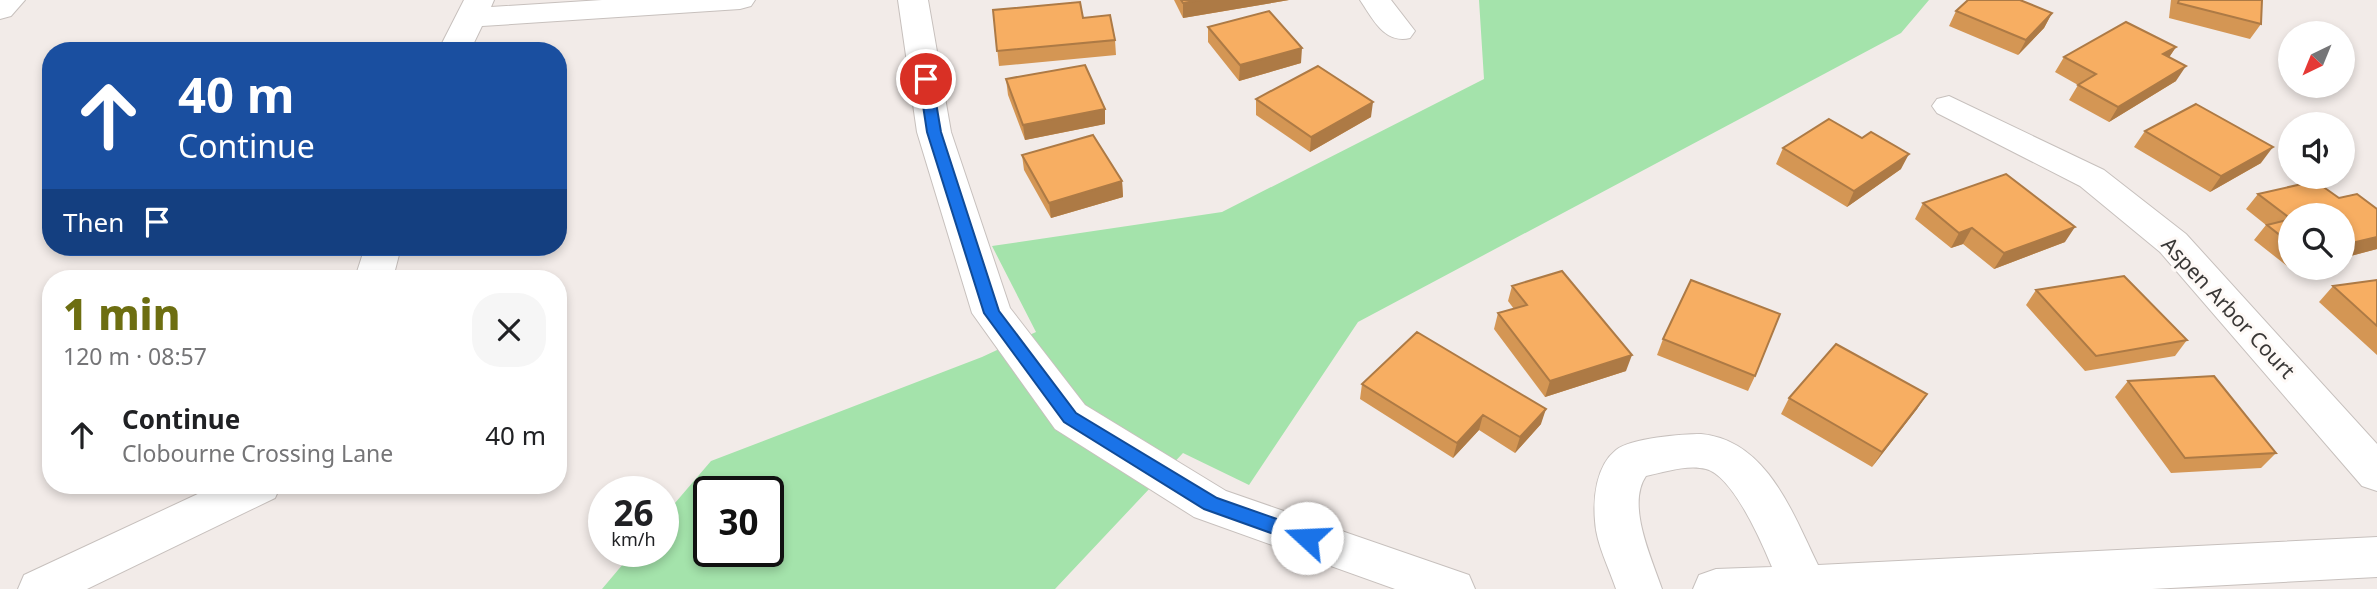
<!DOCTYPE html>
<html lang="en">
<head>
<meta charset="utf-8">
<style>
	:root { --surface:#fff; --page:#f6f6f6; --text:#202124; --muted:#757577; --accent:#6d6e11 }
	body { margin:0; font-family:"Noto Sans",sans-serif; background:var(--page); color:var(--text); height:100vh; display:flex; flex-direction:column; font-size:26px; white-space:nowrap }
	* { box-sizing:border-box; margin:0 }
	p { font-size:23px; color:var(--muted) }
	.icon { flex:none; width:38px; height:38px; fill:none; stroke:currentColor; stroke-width:2; stroke-linecap:round; stroke-linejoin:round }
	.map { position:relative; flex:1; overflow:hidden }
	.side { position:absolute; left:42px; top:270px; width:525px; height:224px; display:flex; flex-direction:column; background:var(--surface); border-radius:28px; box-shadow:0 4px 10px #0003 }
	.side>* { flex:none }
	.hud { position:absolute; left:42px; top:42px; width:525px; height:214px; border-radius:28px; box-shadow:0 4px 10px #0003; background:#1a4fa0; color:#fff; overflow:hidden }
	.needle { width:46px; rotate:223deg }
	.controls { position:absolute; left:2278px; top:21px; display:grid; gap:14px }
	.controls a { display:grid; place-items:center; width:77px; height:77px; border-radius:50%; background:var(--surface); box-shadow:0 4px 10px #0003; font-size:35px }
	.speed { position:absolute; left:588px; top:476px; display:flex; gap:14px; font-size:35px; font-weight:700; text-align:center }
	.speed>* { display:grid; place-content:center; width:91px; height:91px; border-radius:50%; background:var(--surface); box-shadow:0 4px 10px #0003; line-height:1 }
	.speed small { font-size:18px; font-weight:400 }
	.speed .limit { border:4px solid #111; border-radius:10px; background:#fff; color:#111 }
	.pin { position:absolute; display:grid; place-items:center; width:60px; height:60px; color:#fff; margin:-30px; border:4px solid #fff; border-radius:50%; box-shadow:0 2px 7px #0007 }
	.me { position:absolute; width:77px; margin:-38px; rotate:290deg; stroke-linejoin:round; filter:drop-shadow(0 0 5px #0008) }
	.turn { display:flex; align-items:center; gap:24px; height:147px; padding:0 21px; font-size:32px }
	.turn .icon { width:91px; height:91px; stroke-width:2.5 }
	.turn b { display:block; font-size:49px; line-height:60px }
	.then { display:flex; align-items:center; height:66px; padding:0 21px; background:#0003; gap:14px; font-size:26px }
	.round { display:grid; place-items:center; flex:none; width:74px; height:74px; border-radius:28px; background:var(--page) }
	.summary { display:flex; align-items:center; justify-content:space-between; height:119px; padding:0 21px }
	h1 { font-size:42px; font-weight:800; line-height:52px; color:var(--accent) }
	ul { padding:0; list-style:none }
	li { display:flex; align-items:center; gap:21px; height:91px; padding:0 21px }
	li div { flex:1 }
	li b { display:block; font-size:26px }
	li em { font-style:normal }
	.map>svg:first-child { display:block }
</style>
</head>
<body>
<div class="map">
<svg width="2377" height="589" viewBox="0 0 2377 589">
	<rect width="100%" height="100%" fill="#f2ebe8"/>
	<path fill="#a4e3ab" fill-rule="evenodd" d="M1479 0H1929L1901 33 1358 322 1249 485 1183 453 1055 589H602L634 551H663V517L711 461 982 357 1036 332 992 246 1222 212 1484 79ZM709 492H768V551H709Z"/>
	<g fill="none" stroke-linecap="round" stroke-linejoin="round">
		<defs>
			<path id="street" d="M0 0H25L11 16 0 19Z
				M464 0H494L491 7 602 0H755L751 6 740 9 482 26 470 51H438Z
				M898 0H928L951 132 1010 308 1085 405 1226 491 1469 575 1475 589H1395L1194 517 1055 429 972 313 917 132Z
				M1360 0H1391L1415 31 1410 38C1384 44 1373 19 1360 0Z
				M1949 96 2104 170 2186 234 2377 444V491L2362 486 2160 252 2080 186 1937 113 1932 106 1937 99Z
				M365 247H401L393 278H355Z
				M1701 434C1767 440 1793 514 1818 565L2377 537V577L2152 589H1693L1699 575 1716 569 1772 567C1762 543 1733 476 1706 469 1688 464 1664 472 1646 476 1626 505 1652 559 1662 589H1616C1609 568 1596 543 1595 521 1593 498 1596 466 1616 450 1631 438 1682 434 1701 434Z
				M217 485H281L275 498 87 589H18L24 575Z"/>
		</defs>
		<use href="#street" stroke="#c7c0bd" stroke-width="2"/>
		<use href="#street" fill="#fff" fill-rule="evenodd"/>
	</g>
	<path fill="#d49654" d="M1174 0H1289L1183 18Z
		M2171 0H2262L2261 24 2250 39 2169 18Z
		M993 10 1083 18 1115 40 1116 55 999 66Z
		M1956 11 2052 13 2044 28 2018 55 1949 26Z
		M1208 27 1301 63 1239 81 1208 42Z
		M2176 47 2169 57 2176 81 2109 122 2069 100 2078 85 2055 72 2064 57Z
		M1006 79 1105 124 1025 140 1008 95Z
		M1256 99 1371 117 1310 152 1256 115Z
		M2145 131 2261 163 2210 192 2134 147Z
		M1862 138 1901 169 1847 207 1776 164 1783 148Z
		M1022 155 1122 181 1123 197 1051 218 1024 170Z
		M2258 194 2339 198 2377 249 2343 258V215H2291V268H2302L2292 270 2254 240 2266 225 2246 209Z
		M1923 203 2065 242 1994 269 1963 244 1951 248 1915 219Z
		M2377 280V355L2319 302 2333 286Z
		M1512 286 1626 371 1545 397 1494 329 1498 313 1514 309 1508 301Z
		M2036 290 2187 340 2175 356 2085 371 2026 305Z
		M1663 339 1755 376 1748 391 1657 355Z
		M2128 381 2276 453 2261 468 2171 473 2115 397Z
		M1362 384 1541 424 1515 453 1479 430 1453 458 1360 399Z
		M1927 394 1917 409 1872 467 1781 414 1789 398Z"/>
	<path fill="#ad7a45" d="M1201 0H1289L1183 18V3Z
		M2052 13 2044 28 2018 55 2026 40Z
		M2176 47 2166 62 2163 54Z
		M1302 48 1301 63 1239 81 1240 65Z
		M2186 66 2176 81 2109 122 2118 107Z
		M1373 102 1371 117 1310 152 1311 137Z
		M1105 109V124L1025 140 1023 125Z
		M2273 147 2261 163 2210 192 2221 176Z
		M1909 154 1901 169 1847 207 1854 191Z
		M1122 181 1123 197 1051 218 1049 203Z
		M2075 227 2065 242 1994 269 2004 253Z
		M1972 228 1963 244 1951 248 1959 233Z
		M2377 237V249L2343 258V245Z
		M1632 355 1626 371 1545 397 1550 381Z
		M1927 394 1917 409 1872 467 1882 452Z
		M1546 409 1541 424 1515 453 1520 437Z
		M1483 415 1479 430 1453 458 1457 443Z"/>
	<path fill="#f7ae62" stroke="#ad7a45" stroke-width="2" d="M1181 0H1201L1183 3Z
		M1968 0H2020L2052 13 2026 40 1956 11Z
		M2179 0H2262L2261 24 2178 3Z
		M1080 2 1083 18 1110 15 1115 40 997 51 993 10Z
		M1269 11 1302 48 1240 65 1208 27Z
		M2126 22 2176 47 2163 54 2186 66 2118 107 2078 85 2096 74 2064 57Z
		M1085 65 1105 109 1023 125 1006 79Z
		M1318 66 1373 102 1311 137 1256 99Z
		M2196 104 2273 147 2221 176 2145 131Z
		M1829 119 1862 138 1871 132 1909 154 1854 191 1783 148Z
		M1093 135 1122 181 1049 203 1022 155Z
		M2006 174 2075 227 2004 253 1972 228 1959 233 1923 203Z
		M2315 181 2339 198 2357 194 2377 209V237L2343 245V215H2291V219L2258 194Z
		M2291 219V244L2267 225Z
		M1562 271 1632 355 1550 381 1498 313 1527 305 1512 286Z
		M2124 276 2187 340 2096 356 2036 290Z
		M1691 280 1780 314 1755 376 1663 339Z
		M2377 280V326L2333 286Z
		M1417 332 1546 409 1520 437 1483 415 1457 443 1362 384Z
		M1836 344 1927 394 1882 452 1789 398Z
		M2214 376 2276 453 2185 458 2128 381Z"/>
	<path fill="#1a73e8" stroke="#114b97" stroke-width="2" d="M926 75 932 79 941 132 999 311 1076 413 1217 498 1314 532 1316 538 1314 544 1307 546 1204 509 1064 422 984 313 927 132 919 79Z"/>
	<g text-anchor="middle" stroke-width="6" stroke-linejoin="round" paint-order="stroke">
		<g font-size="21" fill="#393736" stroke="#fef9f6">
			<text transform="translate(2228 308) rotate(47)" y="7">Aspen Arbor Court</text>
		</g>
	</g>
</svg>
<div class="controls">
<a><svg class="needle" viewBox="-14 -14 28 28"><path d="M0-13l5 13h-10z" fill="#e53935"/><path d="M0 13l5-13h-10z" fill="#757577"/></svg></a>
<a><svg class="icon" aria-label="sound" viewBox="0 0 24 24"><path d="M4 9h4l5-4v14l-5-4H4zM17 9q2 3 0 6"/></svg></a>
<a><svg class="icon" aria-label="search" viewBox="0 0 24 24"><circle cx="10" cy="10" r="6"/><path d="M15 15l6 6"/></svg></a>
</div>
<div class="speed"><div>26<small>km/h</small></div><div class="limit">30</div></div>
<div class="pin" style="left:926px;top:79px;background:#d93025"><svg class="icon" aria-label="arrive" viewBox="0 0 24 24"><path d="M6 21V4h12l-3 4 3 4H6"/></svg></div>
<svg class="me" style="left:1307px;top:538px" viewBox="-20 -20 40 40"><circle r="19" fill="#fff"/><path d="M0-13L10 11 0 6-10 11z" fill="#1a73e8"/></svg>
<div class="hud">
<div class="turn"><svg class="icon" aria-label="ahead" viewBox="0 0 24 24"><path d="M12 20V5M6 11l6-6 6 6"/></svg><div><b>40 m</b>Continue</div></div>
<div class="then">Then<svg class="icon" aria-label="arrive" viewBox="0 0 24 24"><path d="M6 21V4h12l-3 4 3 4H6"/></svg></div>
</div>
<section class="side">
<div class="summary"><div><h1>1 min</h1><p>120 m · 08:57</p></div><a class="round"><svg class="icon" aria-label="close" viewBox="0 0 24 24"><path d="M6 6l12 12M18 6L6 18"/></svg></a></div>
<ul>
<li><svg class="icon" aria-label="ahead" viewBox="0 0 24 24"><path d="M12 20V5M6 11l6-6 6 6"/></svg><div><b>Continue</b><p>Clobourne Crossing Lane</p></div><em>40 m</em></li>
</ul>
</section>
</div>
</body>
</html>
